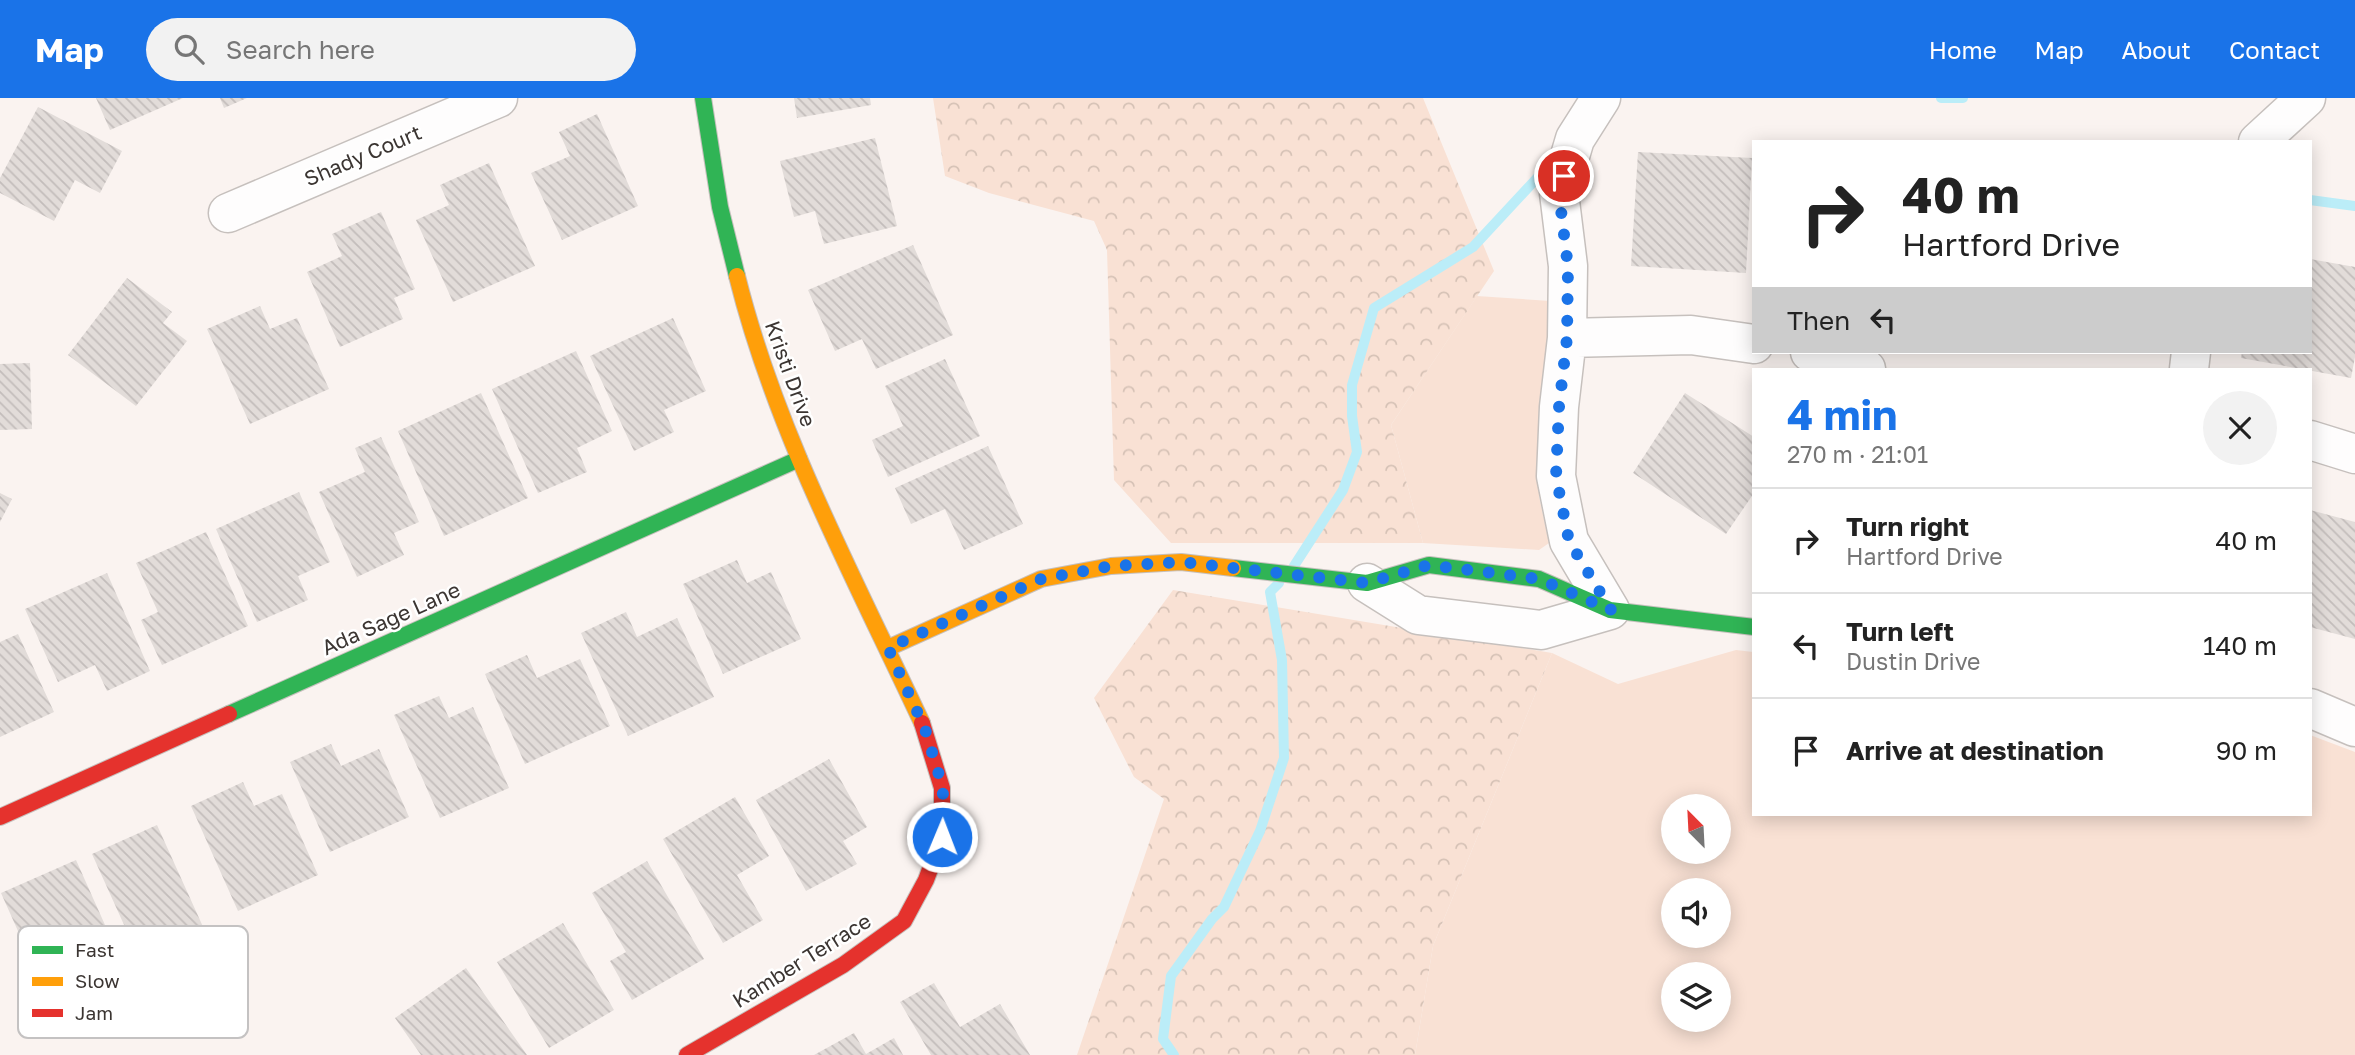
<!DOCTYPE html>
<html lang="en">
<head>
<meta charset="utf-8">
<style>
	:root { --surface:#fff; --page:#f2f2f2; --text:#222; --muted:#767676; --line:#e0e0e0; --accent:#1a73e8 }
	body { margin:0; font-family:"Golos Text",sans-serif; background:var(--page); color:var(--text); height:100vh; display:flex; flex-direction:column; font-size:26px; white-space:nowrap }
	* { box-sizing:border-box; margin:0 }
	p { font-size:23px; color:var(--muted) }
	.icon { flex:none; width:38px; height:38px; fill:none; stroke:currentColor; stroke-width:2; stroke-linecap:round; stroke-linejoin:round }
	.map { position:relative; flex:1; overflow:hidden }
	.sheet { position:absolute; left:1752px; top:270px; width:560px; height:448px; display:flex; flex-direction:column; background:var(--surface); border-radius:0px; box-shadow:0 4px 18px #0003 }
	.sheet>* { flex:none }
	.hud { position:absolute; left:1752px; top:42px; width:560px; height:214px; border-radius:0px; box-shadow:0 4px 18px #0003; background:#fff; color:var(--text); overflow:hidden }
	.needle { width:46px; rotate:336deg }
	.tools { position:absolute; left:1661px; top:696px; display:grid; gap:14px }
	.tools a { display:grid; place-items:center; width:70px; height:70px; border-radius:50%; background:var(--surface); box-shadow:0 4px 18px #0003; font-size:35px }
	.pin { position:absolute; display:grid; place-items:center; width:60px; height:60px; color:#fff; margin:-30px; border:4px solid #fff; border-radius:50%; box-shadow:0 2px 7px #0007 }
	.me { position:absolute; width:77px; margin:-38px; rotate:1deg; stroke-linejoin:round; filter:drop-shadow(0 0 5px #0008) }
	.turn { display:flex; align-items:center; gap:24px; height:147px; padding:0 35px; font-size:32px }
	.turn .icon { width:91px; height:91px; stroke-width:2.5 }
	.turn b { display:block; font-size:49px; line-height:60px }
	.then { display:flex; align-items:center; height:66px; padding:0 35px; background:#0003; gap:14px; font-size:26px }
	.round { display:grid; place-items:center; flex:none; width:74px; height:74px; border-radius:37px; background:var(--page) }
	.overview { display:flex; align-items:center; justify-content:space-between; height:119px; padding:0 35px }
	h1 { font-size:42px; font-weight:700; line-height:52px; color:var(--accent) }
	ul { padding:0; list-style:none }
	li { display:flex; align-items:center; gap:21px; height:105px; padding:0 35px; border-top:2px solid var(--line) }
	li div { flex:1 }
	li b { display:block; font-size:26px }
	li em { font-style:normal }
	header { display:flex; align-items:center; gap:42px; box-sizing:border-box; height:98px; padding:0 35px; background:var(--accent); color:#fff }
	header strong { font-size:33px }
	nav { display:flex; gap:38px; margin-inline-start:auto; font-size:24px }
	.search { width:490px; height:63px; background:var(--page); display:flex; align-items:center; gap:18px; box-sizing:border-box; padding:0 24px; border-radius:38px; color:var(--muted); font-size:26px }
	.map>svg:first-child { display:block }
</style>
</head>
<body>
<header>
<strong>Map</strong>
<div class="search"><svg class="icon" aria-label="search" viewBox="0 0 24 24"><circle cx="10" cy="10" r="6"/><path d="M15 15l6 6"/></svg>Search here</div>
<nav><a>Home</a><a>Map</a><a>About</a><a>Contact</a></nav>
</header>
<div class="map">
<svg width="2355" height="957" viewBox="0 0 2355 957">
	<defs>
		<pattern id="forest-crowns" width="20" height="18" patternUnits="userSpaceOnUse" patternTransform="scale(1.75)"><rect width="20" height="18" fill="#f9e1d4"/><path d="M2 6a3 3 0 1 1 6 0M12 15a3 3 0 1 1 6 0" fill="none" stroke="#d6c2b6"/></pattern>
		<pattern id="building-back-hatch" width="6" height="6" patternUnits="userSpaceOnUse" patternTransform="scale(1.75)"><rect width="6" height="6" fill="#e2dcd9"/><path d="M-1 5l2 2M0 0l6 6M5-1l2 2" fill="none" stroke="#c3bdbb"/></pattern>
	</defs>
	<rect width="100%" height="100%" fill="#faf3f0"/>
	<path fill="#f9e1d4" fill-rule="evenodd" d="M1477 198 1550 203 1539 398 1549 445 1539 452 1423 445 1391 327Z
		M1736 552 1753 554 1754 716H2310V637L2355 654V957H1415L1433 848 1552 555 1618 586ZM1673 709H1718V754H1673ZM1673 793H1718V838H1673ZM1673 877H1718V922H1673Z"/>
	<path fill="url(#forest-crowns)" d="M933 0H1423L1494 173 1391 327 1423 445H1171L1114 382 1107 152 1094 123 989 95 945 78Z
		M1173 492 1552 555 1433 848 1415 957H1077L1164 701 1134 679 1094 600Z"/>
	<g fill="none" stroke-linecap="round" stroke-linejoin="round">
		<path stroke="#bbedf8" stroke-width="10" d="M1941 0H1963
			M2310 102 2355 108
			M1294 468 1343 392 1357 354 1352 318V287L1374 210 1473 149 1551 65 1554 59
			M1174 957 1163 941 1171 878 1212 821 1224 809 1260 733 1284 660 1282 562 1270 494 1279 485"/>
	</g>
	<path fill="url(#building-back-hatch)" d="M96 0H183L110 32Z
		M220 0H247L224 10Z
		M794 0H870L871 7 797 20Z
		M38 9 122 53 100 95 75 82 54 123 0 95V80Z
		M597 16 638 108 562 142 531 75 570 58 559 34Z
		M875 40 897 128 824 146 815 113 794 119 780 63Z
		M1638 54 1752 60 1746 175 1631 168Z
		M489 65 535 168 453 204 416 122 449 107 440 87Z
		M381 114 415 191 394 200 403 221 340 249 307 174 342 158 332 136Z
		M913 147 953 237 876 271 862 241 835 253 808 192Z
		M2310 161 2355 169V259L2351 280 2241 260 2242 254H2310Z
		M127 180 172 214 163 225 187 243 136 308 68 257Z
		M260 208 270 231 297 220 329 291 250 326 207 231Z
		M673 220 706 293 664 312 674 334 634 353 590 258Z
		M576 253 612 333 577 350 587 374 538 395 492 291Z
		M945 261 980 338 888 379 872 342 903 328 885 288Z
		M30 265 32 331 0 332V266Z
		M481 295 528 400 444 438 398 333Z
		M1685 295 1754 339V395L1726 436 1633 375Z
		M381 339 419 424 394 435 404 457 357 479 319 394 365 374 355 350Z
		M988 348 1023 426 964 452 945 411 911 426 895 390Z
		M299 394 330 464 298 478 308 502 257 524 216 431Z
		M0 395 12 401 0 424Z
		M2310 412 2355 424V541L2310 529Z
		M206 434 248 528 162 567 141 522 158 514 136 465Z
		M737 462 747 485 771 474 801 541 723 576 683 486Z
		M107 475 150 573 107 593 95 567 58 584 25 511Z
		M626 514 637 539 677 520 714 599 628 638 581 535Z
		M18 536 54 614 0 639V544Z
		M527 557 537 580 580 561 610 628 525 666 485 576Z
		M439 598 449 620 473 609 509 690 440 720 394 617Z
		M331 646 341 668 379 651 409 719 330 754 290 664Z
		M829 661 867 729 843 743 857 766 806 793 756 702Z
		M243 684 254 708 282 696 318 777 238 813 191 708Z
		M735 699 769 758 737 777 763 822 723 845 663 741Z
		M157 727 204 831 139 860 92 756Z
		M76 762 122 865 47 898 1 795Z
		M647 763 704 861 632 902 610 863 626 854 592 795Z
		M563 825 614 912 549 950 497 864Z
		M466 870 527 957H421L395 920Z
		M934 885 960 929 1000 906 1030 957H931L900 904Z
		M854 935 866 956 894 940 903 957H814Z"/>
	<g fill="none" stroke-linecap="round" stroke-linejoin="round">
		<defs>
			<path id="street" d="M2258 44 2306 0
				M228 115 498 0
				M1567 240 1691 237 1754 246
				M1810 254 1866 271
				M2189 271 2191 254
				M2310 342 2355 356
				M1367 485 1418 517 1541 532 1610 512 1569 443 1556 378 1559 309 1567 240 1568 168 1559 95 1575 41 1601 0
				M2310 610 2355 629"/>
			<path id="fast" d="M703 0 720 109 737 178
				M1233 470 1367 485 1429 467 1539 481 1610 512 1754 529
				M229 616 799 361"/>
			<path id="slow" d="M737 178C776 335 854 479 922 625
				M888 550 1041 481 1111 468 1181 464 1233 470"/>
			<path id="jam" d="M0 719 229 616
				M687 957 843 867 904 823 926 782 942 739V690L922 625"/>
		</defs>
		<use href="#street" stroke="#c6c0bd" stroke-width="41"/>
		<use href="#fast" stroke="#c6c0bd" stroke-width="18"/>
		<use href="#slow" stroke="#c6c0bd" stroke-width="18"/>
		<use href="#jam" stroke="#c6c0bd" stroke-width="18"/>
		<use href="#street" stroke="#fefdfd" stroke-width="38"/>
		<use href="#fast" stroke="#30b455" stroke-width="16"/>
		<use href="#slow" stroke="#ff9f0a" stroke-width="16"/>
		<use href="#jam" stroke="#e5322d" stroke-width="16"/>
	</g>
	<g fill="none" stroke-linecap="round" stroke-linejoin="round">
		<path stroke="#1a73e8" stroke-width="12" stroke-dasharray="0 21.6" d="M942 739 943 690 925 631 888 550 1041 481 1111 468 1181 464 1367 485 1429 467 1539 481 1611 512 1569 443 1556 378 1559 309 1567 240 1568 169 1559 96 1564 78"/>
	</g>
	<g text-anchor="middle" stroke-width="5" stroke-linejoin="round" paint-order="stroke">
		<g font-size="21" fill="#3b3532" stroke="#fff">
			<text transform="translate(363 58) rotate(-23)" y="7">Shady Court</text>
			<text transform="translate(790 276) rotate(70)" y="7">Kristi Drive</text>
			<text transform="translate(391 521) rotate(-24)" y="7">Ada Sage Lane</text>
			<text transform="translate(802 863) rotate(-32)" y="7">Kamber Terrace</text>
		</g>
	</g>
	<rect x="18" y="828" width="230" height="112" rx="10" fill="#fff" stroke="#c4c2c2" stroke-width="2"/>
	<rect x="32" y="848" width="31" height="8" fill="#30b455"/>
	<rect x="32" y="879" width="31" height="9" fill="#ff9f0a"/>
	<rect x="32" y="911" width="31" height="8" fill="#e5322d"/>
	<g font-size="19" fill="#3b3532">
		<text x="75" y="859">Fast</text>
		<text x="75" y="890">Slow</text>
		<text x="75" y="922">Jam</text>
	</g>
</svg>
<div class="tools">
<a><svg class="needle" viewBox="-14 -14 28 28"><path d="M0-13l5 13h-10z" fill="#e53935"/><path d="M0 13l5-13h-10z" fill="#767676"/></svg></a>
<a><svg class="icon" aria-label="sound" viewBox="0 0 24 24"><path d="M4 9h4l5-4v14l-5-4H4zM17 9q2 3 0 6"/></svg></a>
<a><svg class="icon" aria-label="layers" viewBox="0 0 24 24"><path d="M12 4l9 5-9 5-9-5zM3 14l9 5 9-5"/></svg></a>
</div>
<div class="pin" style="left:1564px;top:78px;background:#d93025"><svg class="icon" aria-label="arrive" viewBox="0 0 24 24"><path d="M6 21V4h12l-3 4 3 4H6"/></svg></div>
<svg class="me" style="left:942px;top:739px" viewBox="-20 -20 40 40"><circle r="17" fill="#1a73e8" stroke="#fff" stroke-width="3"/><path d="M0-11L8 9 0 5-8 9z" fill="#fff"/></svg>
<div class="hud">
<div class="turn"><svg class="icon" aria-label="right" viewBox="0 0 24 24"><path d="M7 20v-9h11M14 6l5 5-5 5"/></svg><div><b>40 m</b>Hartford Drive</div></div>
<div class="then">Then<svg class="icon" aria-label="left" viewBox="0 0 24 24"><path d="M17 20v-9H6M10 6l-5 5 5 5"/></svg></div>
</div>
<section class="sheet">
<div class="overview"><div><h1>4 min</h1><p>270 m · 21:01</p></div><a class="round"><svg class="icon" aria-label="close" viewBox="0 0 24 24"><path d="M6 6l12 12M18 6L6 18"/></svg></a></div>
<ul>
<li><svg class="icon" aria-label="right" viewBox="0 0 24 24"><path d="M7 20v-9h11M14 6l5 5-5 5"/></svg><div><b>Turn right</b><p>Hartford Drive</p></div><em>40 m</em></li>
<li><svg class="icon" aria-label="left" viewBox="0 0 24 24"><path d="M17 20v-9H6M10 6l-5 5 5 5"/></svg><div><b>Turn left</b><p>Dustin Drive</p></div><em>140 m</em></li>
<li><svg class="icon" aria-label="arrive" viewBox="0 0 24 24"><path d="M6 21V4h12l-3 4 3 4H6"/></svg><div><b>Arrive at destination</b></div><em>90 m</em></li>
</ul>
</section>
</div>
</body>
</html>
